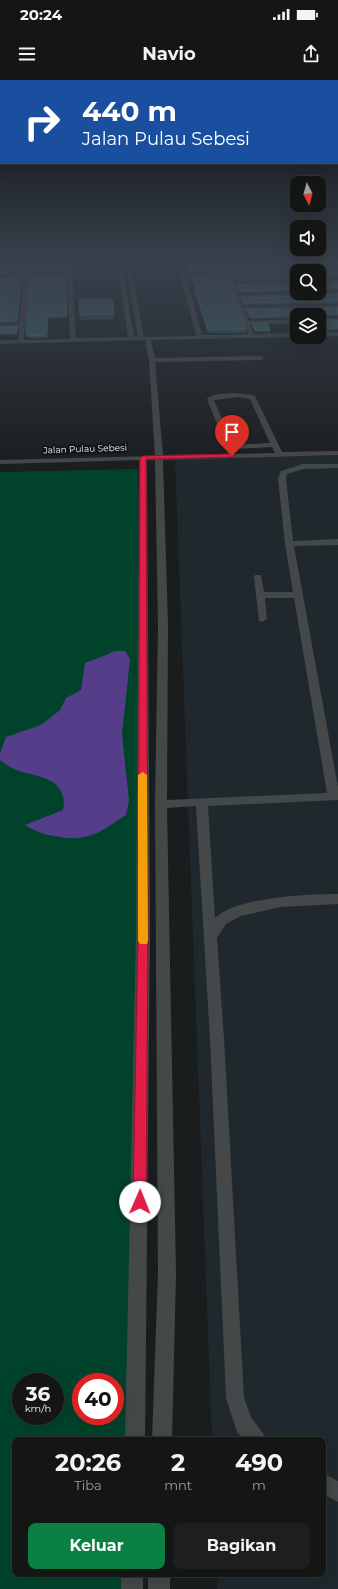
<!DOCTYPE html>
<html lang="id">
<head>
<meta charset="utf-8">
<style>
	:root { --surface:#141616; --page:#1d1f1f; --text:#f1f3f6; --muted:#9d9fa1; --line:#333535; --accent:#0b8043 }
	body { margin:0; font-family:Montserrat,sans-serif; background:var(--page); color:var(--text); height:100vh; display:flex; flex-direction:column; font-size:15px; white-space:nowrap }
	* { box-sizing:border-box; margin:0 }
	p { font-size:13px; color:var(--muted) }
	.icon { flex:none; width:22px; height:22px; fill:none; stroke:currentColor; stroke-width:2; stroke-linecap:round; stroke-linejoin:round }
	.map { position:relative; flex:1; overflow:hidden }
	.side { position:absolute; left:12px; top:1357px; width:314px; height:140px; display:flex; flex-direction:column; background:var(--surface); border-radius:8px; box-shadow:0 4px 16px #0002,0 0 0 1px var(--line) }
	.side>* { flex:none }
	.hud { position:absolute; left:0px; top:0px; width:338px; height:84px; box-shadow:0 4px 16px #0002,0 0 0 1px var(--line); background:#1a4fa0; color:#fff; overflow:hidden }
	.needle { width:26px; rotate:174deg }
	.fabs { position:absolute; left:290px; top:96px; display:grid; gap:8px }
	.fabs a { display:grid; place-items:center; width:36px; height:36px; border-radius:8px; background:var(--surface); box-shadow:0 4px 16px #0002,0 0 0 1px var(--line); font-size:20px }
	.speed { position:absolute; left:12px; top:1293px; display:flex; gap:8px; font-size:20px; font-weight:700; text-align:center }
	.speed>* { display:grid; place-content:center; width:52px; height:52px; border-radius:50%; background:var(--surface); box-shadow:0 4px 16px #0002,0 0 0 1px var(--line); line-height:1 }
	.speed small { font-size:10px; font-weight:400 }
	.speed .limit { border:6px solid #d22; background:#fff; color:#111 }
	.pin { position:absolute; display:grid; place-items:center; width:34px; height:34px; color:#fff; margin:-41px -17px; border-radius:50% 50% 50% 0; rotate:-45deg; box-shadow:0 0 4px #0007 }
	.pin .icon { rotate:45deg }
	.me { position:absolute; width:44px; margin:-22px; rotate:1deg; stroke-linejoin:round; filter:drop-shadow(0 0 3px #0008) }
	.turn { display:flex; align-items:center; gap:14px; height:84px; padding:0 16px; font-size:18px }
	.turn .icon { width:52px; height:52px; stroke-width:2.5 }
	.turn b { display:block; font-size:28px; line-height:34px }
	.eta { display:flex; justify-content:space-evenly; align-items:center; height:68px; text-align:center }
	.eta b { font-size:24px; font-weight:700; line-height:28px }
	.cta { display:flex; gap:8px; margin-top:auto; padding:8px 16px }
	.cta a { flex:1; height:46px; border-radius:8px; background:var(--accent); color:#fff; font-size:16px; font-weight:700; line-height:46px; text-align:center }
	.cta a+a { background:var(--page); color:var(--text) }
	.status { display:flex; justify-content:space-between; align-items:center; height:28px; padding:0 20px; background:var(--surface); direction:ltr }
	.status svg { height:11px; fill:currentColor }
	header { display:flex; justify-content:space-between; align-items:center; height:52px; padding:0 16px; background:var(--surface); font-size:18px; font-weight:700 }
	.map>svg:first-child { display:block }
</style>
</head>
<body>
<div class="status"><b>20:24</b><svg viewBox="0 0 49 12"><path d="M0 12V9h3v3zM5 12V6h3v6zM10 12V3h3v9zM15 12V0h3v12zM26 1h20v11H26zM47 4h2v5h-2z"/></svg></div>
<header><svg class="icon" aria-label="menu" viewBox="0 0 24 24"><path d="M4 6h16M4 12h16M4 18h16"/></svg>Navio<svg class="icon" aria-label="share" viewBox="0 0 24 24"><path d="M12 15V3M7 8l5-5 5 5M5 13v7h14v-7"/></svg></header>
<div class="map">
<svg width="338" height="1509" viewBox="0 0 338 1509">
	<rect width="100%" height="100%" fill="#1a1d1e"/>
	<path fill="#1f282c" d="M338 375V1509H217V1494H323V1360H212L175 379Z"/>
	<path fill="#00432a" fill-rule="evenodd" d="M138 389 139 1360H15V1494H139L140 1509H0V392ZM21 1302H55V1336H21ZM81 1302H115V1336H81Z"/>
	<path fill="#563d8a" d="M114 571H125L130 579 122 654 129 721 126 735C99 753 87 763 54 756 42 754 35 751 25 745L63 730C66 719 61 706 51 701 33 692 17 695 0 680V674L6 657 41 645 60 630 66 618 81 610 85 583 109 574Z"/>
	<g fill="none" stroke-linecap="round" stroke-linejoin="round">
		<path fill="#454849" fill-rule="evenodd" d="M67 183H172L170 184 131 185 144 257 196 256 177 183H181L185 194 297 191V195L231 196 234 203 297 201V205L235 206 239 215 338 212V216L240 219 243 227 338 225V229L245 231 249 241 297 239V243L250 245 254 254 297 253V257L151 260 155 278 261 276 264 278 261 280 155 282 163 375 228 374 225 364 207 319C214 311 245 313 255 316L282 372 338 371V375L163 380 168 545 167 720 327 713 294 518H265L267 539 262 542 259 541 254 497 255 495H261L264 512H293L285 464 278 398 281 391 303 384H338V388L303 389 287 394 286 398 293 461 338 459V465L294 466 338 707V720L208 726 215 838C237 817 308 814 338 814V824L281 827 241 836 226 844 217 858 224 959 244 1318 252 1339 263 1353 266 1360H244L237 1352 226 1318 210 959 196 726 167 728 176 1193 172 1360H152L158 1193 155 724 158 545 155 380H147L150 852 145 1360H125L136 852 139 380 0 384V380L155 376 149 280 145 260 0 264V260H18L19 248 0 249V245L19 244 23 199 0 200V196L67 195V186H49L47 185ZM117 185 128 257 76 258 72 186ZM122 185H126L138 257H134ZM226 196 248 254 202 255 186 197ZM67 198 70 259 24 260 29 199ZM239 317 250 319 270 363 233 365 214 320ZM272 367 275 373 235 374 234 369Z
			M338 189V193L319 194V191H317Z
			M338 200V204L319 205V201Z
			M319 238H338V242H319Z
			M338 252V256L319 257V253Z
			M323 1393 338 1401V1422L323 1414Z
			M121 1494H143V1509H121Z
			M148 1494H170V1509H148Z"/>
	</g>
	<path fill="#285252" d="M0 183H56L0 184Z
		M186 183H338V188L298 191 297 190 189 192Z
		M65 185 66 194 0 195V186Z
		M297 194V200L235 201 233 197V195Z
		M192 195 246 249V253H208L195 213V209L191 198Z
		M65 197 67 238H48L47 258H28L27 255H26V252Z
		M21 198 18 243 0 244V199Z
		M338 203V210L319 211V204Z
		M297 204V212L240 213 237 207V205Z
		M338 215V224L244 225 242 220V218Z
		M79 219 114 234V239L80 240Z
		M338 228V236H319V235H297V238L250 239 247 232V230Z
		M252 244 270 250V252H255L252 246Z
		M0 248 17 250V255H0Z"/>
	<path fill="#193636" d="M338 185V188L317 190 316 188 317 187Z
		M338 196V198L319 200V197Z
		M21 198V201L18 243 17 240Z
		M338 248V250L319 253V250Z"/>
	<path fill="#3e6464" stroke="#5a7a7a" d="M187 183H338V185L317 187 316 188 318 191H298L299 188 297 187 189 190Z
		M65 185V191L0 192V186Z
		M319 192H338V196L319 197Z
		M225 194 246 249 208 250 195 209H196L192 195Z
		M297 194V197L235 199 233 195Z
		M65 197 67 235 47 236V255L27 256 28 252H26L30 198Z
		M21 198 17 240 0 241V199Z
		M338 203V208H319V204Z
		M297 204V209L240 211 237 205Z
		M338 215V221L244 223 242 218Z
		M79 219H112L114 234 80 235Z
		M338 228V234H319L318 235H297L250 237 247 230Z
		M319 240 338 241V248L319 250Z
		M267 243 270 250H255L252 244Z
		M17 247V252H0V248Z"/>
	<linearGradient id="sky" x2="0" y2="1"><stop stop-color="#0e1010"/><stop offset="0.46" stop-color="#38404c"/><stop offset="1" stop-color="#38404c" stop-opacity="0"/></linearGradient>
	<rect width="338" height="394" fill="url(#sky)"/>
	<path fill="#e11d48" stroke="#92132f" d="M232 374H234V377L146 379 148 852 146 1122 144 1127 140 1128 135 1127 133 1122 138 852 140 378 143 376Z"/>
	<path fill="#f59e0b" d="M143 692 147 695 148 861 147 864H140L138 861V695Z"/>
	<g text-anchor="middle" stroke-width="4" stroke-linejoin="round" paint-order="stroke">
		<g font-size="9" fill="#f2f4f5" stroke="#111415">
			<text transform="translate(85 369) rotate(-2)" y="3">Jalan Pulau Sebesi</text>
		</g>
	</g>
</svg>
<div class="fabs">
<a><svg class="needle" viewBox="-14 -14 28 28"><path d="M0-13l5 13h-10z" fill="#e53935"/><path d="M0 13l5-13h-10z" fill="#9d9fa1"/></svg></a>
<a><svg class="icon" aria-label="sound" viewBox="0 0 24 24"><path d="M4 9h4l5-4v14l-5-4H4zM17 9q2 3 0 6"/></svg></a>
<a><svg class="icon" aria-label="search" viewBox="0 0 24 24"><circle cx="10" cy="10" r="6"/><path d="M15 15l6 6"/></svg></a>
<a><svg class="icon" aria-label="layers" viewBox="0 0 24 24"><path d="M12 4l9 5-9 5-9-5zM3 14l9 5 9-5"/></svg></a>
</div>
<div class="speed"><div>36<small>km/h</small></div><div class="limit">40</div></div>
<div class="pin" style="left:232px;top:376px;background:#d93025"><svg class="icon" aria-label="arrive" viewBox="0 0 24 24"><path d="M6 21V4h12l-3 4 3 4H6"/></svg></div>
<svg class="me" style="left:140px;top:1122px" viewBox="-20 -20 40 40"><circle r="19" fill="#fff"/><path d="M0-13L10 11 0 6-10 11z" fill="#e11d48"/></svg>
<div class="hud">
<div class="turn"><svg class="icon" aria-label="right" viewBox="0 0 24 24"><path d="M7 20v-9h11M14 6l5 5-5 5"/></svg><div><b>440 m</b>Jalan Pulau Sebesi</div></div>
</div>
<section class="side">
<div class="eta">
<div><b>20:26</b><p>Tiba</p></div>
<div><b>2</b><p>mnt</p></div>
<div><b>490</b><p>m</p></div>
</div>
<div class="cta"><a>Keluar</a><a>Bagikan</a></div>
</section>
</div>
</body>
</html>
